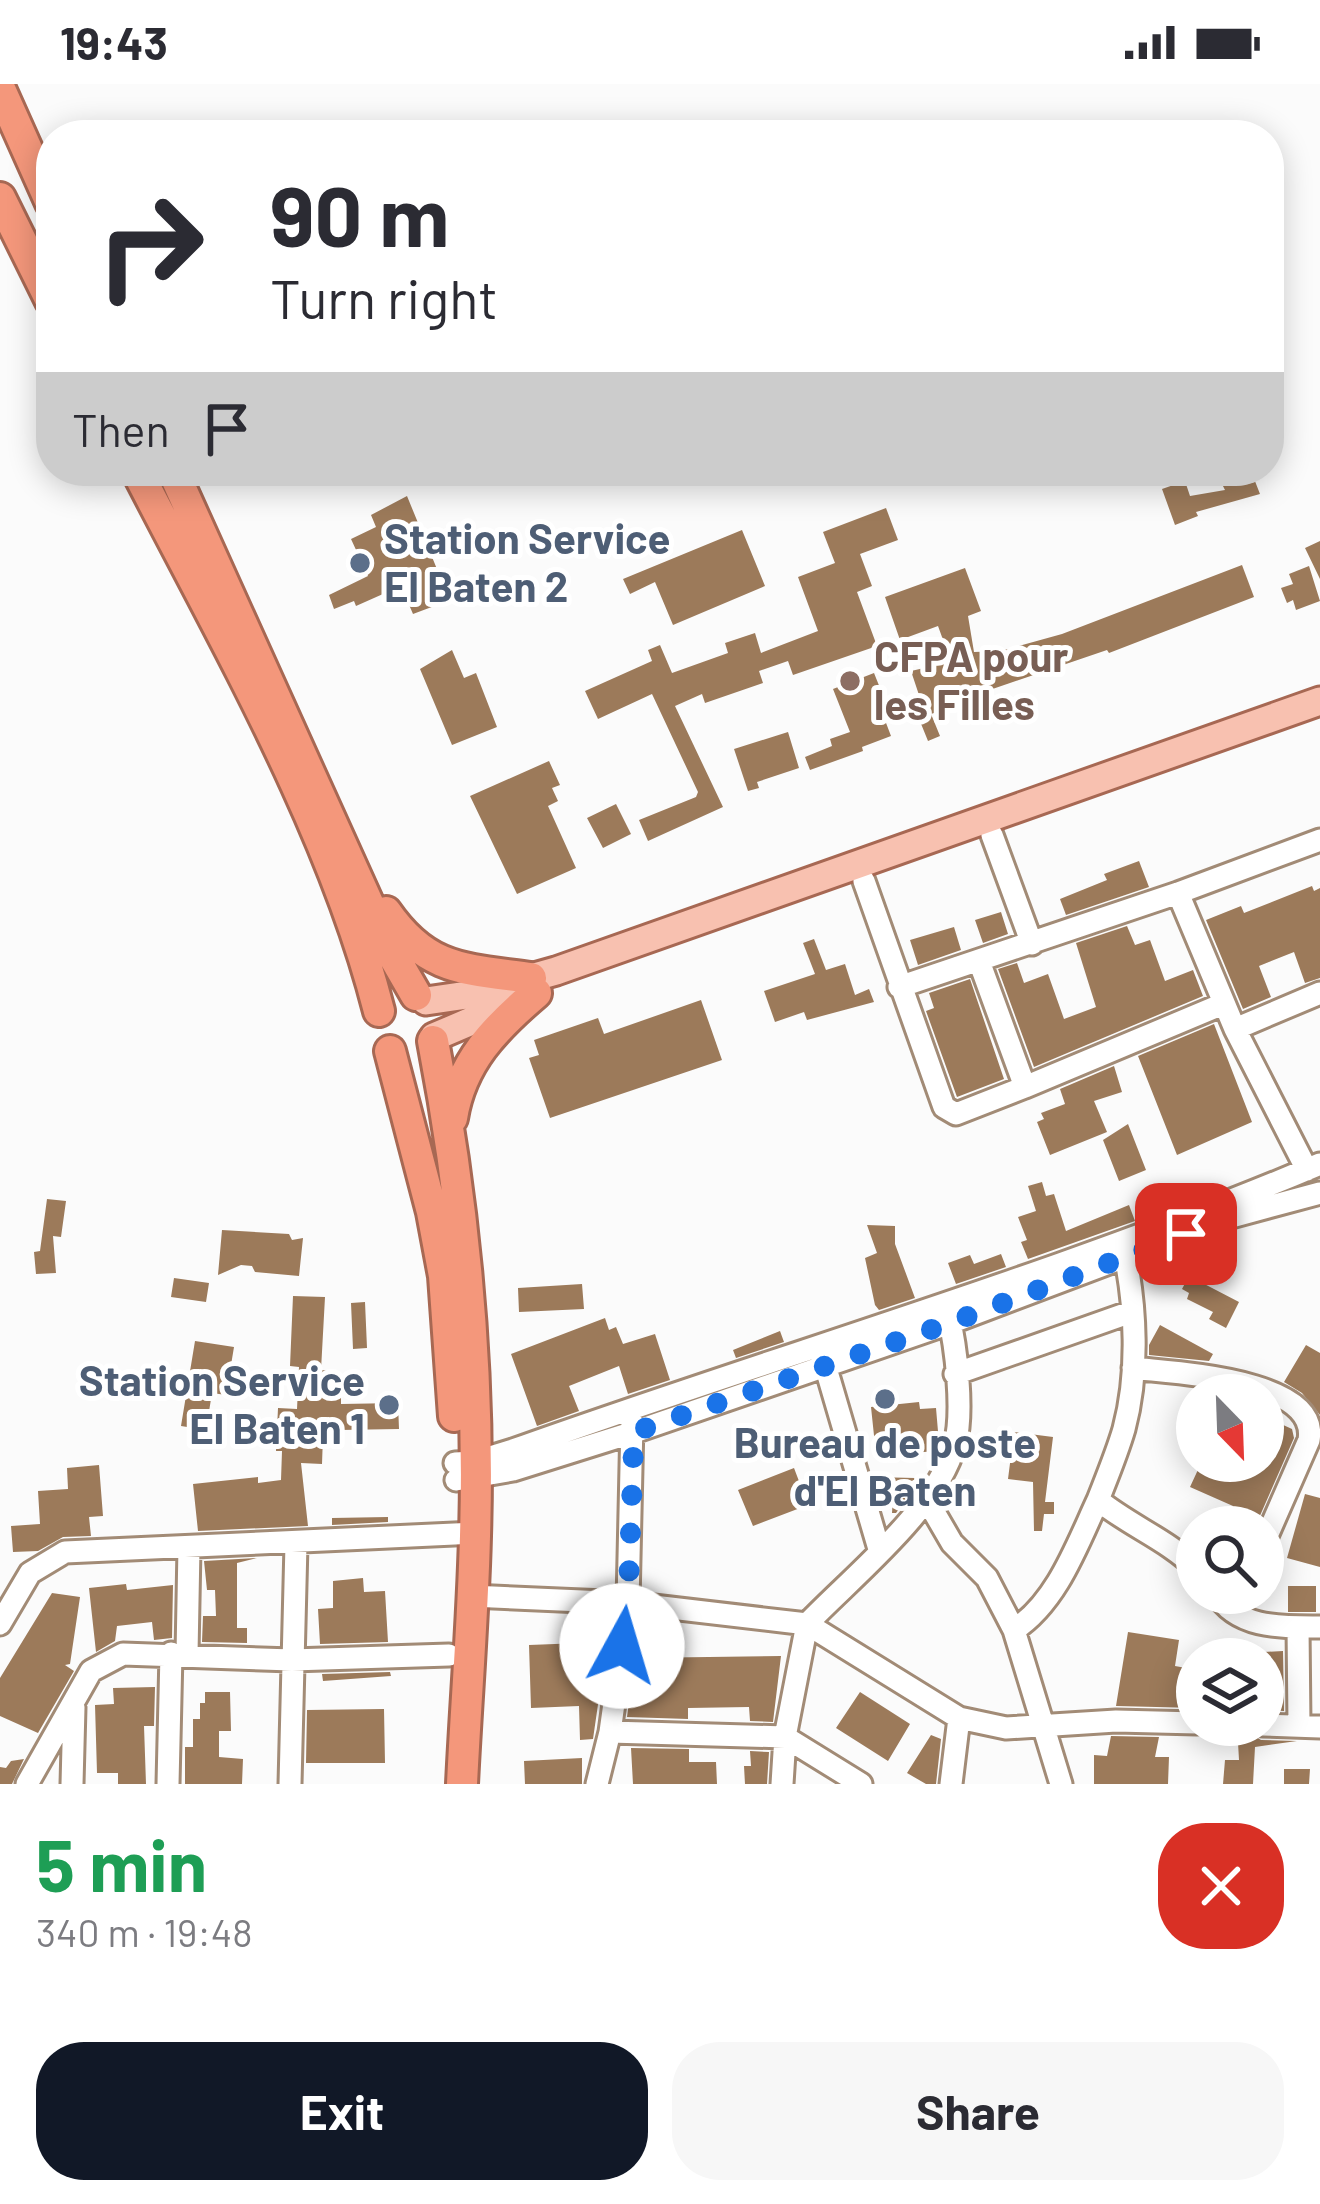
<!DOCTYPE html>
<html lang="en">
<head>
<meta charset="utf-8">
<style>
	:root { --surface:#fff; --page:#f7f7f7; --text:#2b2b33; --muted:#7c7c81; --accent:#111827 }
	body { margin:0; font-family:Barlow,sans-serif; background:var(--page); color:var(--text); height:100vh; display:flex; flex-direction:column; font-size:45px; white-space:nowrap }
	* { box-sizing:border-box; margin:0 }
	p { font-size:39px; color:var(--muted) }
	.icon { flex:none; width:66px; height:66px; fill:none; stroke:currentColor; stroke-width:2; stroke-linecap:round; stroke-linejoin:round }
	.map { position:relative; height:1700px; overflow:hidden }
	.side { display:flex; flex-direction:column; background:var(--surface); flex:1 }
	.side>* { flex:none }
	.banner { position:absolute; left:36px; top:36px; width:1248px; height:366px; border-radius:48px; box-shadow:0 6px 30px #0003; background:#fff; color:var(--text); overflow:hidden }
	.needle { width:78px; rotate:157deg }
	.fabs { position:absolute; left:1176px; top:1290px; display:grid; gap:24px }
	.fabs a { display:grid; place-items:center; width:108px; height:108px; border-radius:50%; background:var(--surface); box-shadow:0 6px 30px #0003; font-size:60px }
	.pin { position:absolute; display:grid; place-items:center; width:102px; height:102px; color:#fff; margin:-51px; border-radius:24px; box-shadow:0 6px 18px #0006 }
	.me { position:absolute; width:132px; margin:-66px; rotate:6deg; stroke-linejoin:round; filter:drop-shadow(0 0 9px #0008) }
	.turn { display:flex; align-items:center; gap:42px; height:252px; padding:0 36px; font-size:54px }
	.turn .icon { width:156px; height:156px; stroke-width:2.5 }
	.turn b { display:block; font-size:84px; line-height:102px }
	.then { display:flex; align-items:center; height:114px; padding:0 36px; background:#0003; gap:24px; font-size:45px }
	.round { display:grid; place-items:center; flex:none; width:126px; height:126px; border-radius:48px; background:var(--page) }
	.head { display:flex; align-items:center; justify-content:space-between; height:204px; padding:0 36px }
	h1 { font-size:72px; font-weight:700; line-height:90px; color:#1e9e55 }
	.primary-button { display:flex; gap:24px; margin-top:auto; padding:24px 36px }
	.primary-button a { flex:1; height:138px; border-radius:48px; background:var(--accent); color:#fff; font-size:48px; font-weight:700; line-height:138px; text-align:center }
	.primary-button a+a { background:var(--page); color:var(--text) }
	.status { display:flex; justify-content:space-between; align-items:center; height:84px; padding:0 60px; background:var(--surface); direction:ltr }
	.status svg { height:33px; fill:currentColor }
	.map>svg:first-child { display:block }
</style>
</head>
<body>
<div class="status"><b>19:43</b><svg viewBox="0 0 49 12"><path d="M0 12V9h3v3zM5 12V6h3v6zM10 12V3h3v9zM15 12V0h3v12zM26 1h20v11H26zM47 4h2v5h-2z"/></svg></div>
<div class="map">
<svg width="1320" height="1700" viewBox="0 0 1320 1700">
	<rect width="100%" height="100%" fill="#fbfbfb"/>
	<path fill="#9c7a5a" d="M820 387H857L849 402Z
		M1234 387H1251L1260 410 1196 428 1198 432 1175 441 1162 405 1185 397 1190 412 1225 406 1222 400 1237 395Z
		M407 412 439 490 427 495 437 521 413 530 401 502 356 522 354 517 334 525 329 511 368 492 351 455 376 443 371 431Z
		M886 424 898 456 860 470 872 502 857 508 877 562 793 591 788 577 759 587 763 599 705 619 702 610 675 622 723 723 648 757 639 736 696 713 698 708 652 610 598 635 585 607 652 577 648 566 660 561 672 589 728 569 725 559 755 549 761 569 818 547 798 493 835 479 823 448Z
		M742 446 765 502 673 541 655 498 630 510 623 495Z
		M1320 457V495L1305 464Z
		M1242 481 1254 513 1109 569 1107 566 975 611 976 615 931 630 940 652 928 657 913 620 921 617 911 587 946 579V564L938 542 900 556 885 513 965 484 981 527 968 532 974 568 1001 567 1062 550Z
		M1309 482 1320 517 1296 526 1293 516 1287 519 1281 504 1293 500 1289 490Z
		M452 566 464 594 476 589 497 643 452 661 420 585Z
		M874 589 890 629 883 631 891 652 862 663 863 667 810 686 805 673 832 662 830 655 850 648 833 605Z
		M788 648 799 684 757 698 759 704 748 707 734 665Z
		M549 677 560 701 552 704 558 717 548 722 576 784 517 810 470 712Z
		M616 720 631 750 603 764 587 734Z
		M1139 777 1149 803 1066 831 1060 815 1107 796 1104 790Z
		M1312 802 1314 807 1320 804V894L1305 899 1294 868 1259 882 1271 913 1243 925 1206 836 1241 822 1244 829Z
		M1001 828 1008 850 983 859 975 836Z
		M1127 842 1135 861 1150 856 1165 897 1193 886 1203 912 1034 983 998 885 1017 879 1024 899 1048 890 1064 935 1096 923 1076 859Z
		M954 843 961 866 918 881 910 856Z
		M814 855 826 886 845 880 855 911 869 905 874 918 807 936 804 928 775 938 764 907 815 890 803 859Z
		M970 895 1004 995 957 1013 926 927 934 924 929 909Z
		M701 916 722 976 550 1034 529 974 539 971 534 956 598 934 604 950Z
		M1214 940 1252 1038 1177 1071 1138 972Z
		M1114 982 1122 1008 1094 1017 1107 1048 1050 1071 1037 1038 1044 1035 1041 1029 1065 1020 1060 1005Z
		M1128 1040 1146 1086 1119 1097 1103 1056Z
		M1042 1098 1046 1112 1054 1110 1066 1147 1129 1121 1135 1137 1028 1175 1021 1158 1027 1156 1018 1133 1036 1127 1028 1102Z
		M47 1115 66 1117 61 1153 53 1152 56 1189 36 1190 34 1168 40 1167Z
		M867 1141 895 1142V1160L915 1214 879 1226 875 1221 865 1174 877 1169Z
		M222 1146 289 1150 292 1156 303 1154 299 1192 255 1188 252 1182 241 1181 218 1191Z
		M1001 1170 1006 1183 956 1200 948 1179 970 1171 974 1180Z
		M1189 1192 1239 1218 1226 1244 1209 1235 1213 1228 1187 1215 1189 1209 1182 1205Z
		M174 1194 209 1199 206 1218 171 1213Z
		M582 1200 584 1225 519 1228 518 1204Z
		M293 1212 325 1213 321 1286 331 1287 330 1309 341 1310V1320L398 1319 399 1345 340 1346 339 1352H323L322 1380 301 1379 308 1442 198 1447 193 1400 258 1393V1399L281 1396 282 1367H276L278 1324 297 1325 299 1283 290 1282Z
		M365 1218 367 1264 353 1265 351 1219Z
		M605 1234 609 1246 616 1243 623 1260 655 1250 670 1296 628 1310 619 1282 569 1302 579 1327 537 1342 511 1270Z
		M1160 1241 1213 1270 1209 1277 1149 1271V1261Z
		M780 1247 784 1258 736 1274 733 1266Z
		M195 1257 234 1263 226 1311 212 1309 206 1346 181 1342Z
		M1306 1261 1320 1269V1331L1302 1309 1284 1298Z
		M919 1318 920 1325 936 1324 939 1359 936 1367 912 1369 911 1358 875 1361 871 1323Z
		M1270 1335 1292 1345 1294 1354 1255 1443H1224L1233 1422 1190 1403 1202 1377H1263V1352Z
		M1014 1348 1053 1353 1045 1418H1054V1430H1044L1042 1447H1034L1033 1398 1008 1395Z
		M99 1381 103 1432 89 1433 91 1452 63 1453 38 1467 13 1468 11 1442 40 1440 38 1407 68 1405 67 1384Z
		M794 1384 808 1421 753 1442 738 1406Z
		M873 1393 915 1394H922L896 1429H892L893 1413 879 1412Z
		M1305 1410 1320 1414V1483L1287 1474Z
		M388 1433V1438L332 1441V1434Z
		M257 1474 237 1479V1544H247V1559L202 1558 203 1532H216L215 1506H207L204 1477Z
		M363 1494 364 1508 385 1507 388 1558 320 1560 318 1525 333 1524V1497Z
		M126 1500 127 1506 173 1501 172 1554 154 1556 152 1538 117 1542 115 1557 96 1568 89 1504Z
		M1288 1502H1316V1528H1288Z
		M52 1509 80 1513 70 1580 65 1581 74 1587 38 1649 0 1632V1594Z
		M1128 1548 1179 1556 1175 1582 1197 1586V1624L1116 1622Z
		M607 1558 593 1655 580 1656 579 1622 531 1624 529 1561Z
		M1283 1567 1284 1627 1263 1626V1612L1267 1611 1264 1568Z
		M781 1572 773 1638 750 1637 749 1623 688 1624V1635L627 1633 635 1574Z
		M390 1588 391 1592 323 1597 322 1590Z
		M155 1603 154 1642H144L146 1700H118V1689H97L95 1621 114 1620 113 1604Z
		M205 1608H230L231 1647H219V1673L243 1675 242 1700H185V1663H193V1635H200V1619H205Z
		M860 1608 910 1640 888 1677 836 1644Z
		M384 1625 385 1679H306L307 1626Z
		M1237 1641H1248L1250 1649 1261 1656 1297 1657 1255 1663 1253 1700H1223L1225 1676H1239Z
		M931 1651 941 1655 936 1700H926L907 1689Z
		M1111 1652 1159 1653 1155 1673H1169L1168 1700H1094V1671L1107 1672Z
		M631 1664 689 1665V1678H716L717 1700H633Z
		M750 1667 769 1668 767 1700H745L744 1682H751Z
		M582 1674V1700H525L524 1677Z
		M24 1675 12 1700H0V1683L6 1684 11 1677Z
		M1284 1685H1310L1309 1700H1284Z"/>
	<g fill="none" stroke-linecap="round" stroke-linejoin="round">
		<defs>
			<path id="minor" d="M992 751 1032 860
				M864 797 944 1023 956 1030 1025 1003
				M1178 809 1235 945 1307 1086
				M979 877 1025 1003 1223 920
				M899 903 1178 809 1320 756
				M1235 945 1320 909
				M1124 1166C1136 1222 1139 1289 1124 1345 1117 1369 1107 1393 1098 1416 1130 1442 1168 1456 1197 1485
				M823 1274 879 1465
				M1133 1284C1172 1289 1320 1294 1309 1356L1263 1461
				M955 1290 1131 1228
				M455 1379 474 1378 513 1366C781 1270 1058 1191 1320 1080
				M456 1396 513 1386 634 1348 950 1239 1231 1133 1320 1109
				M927 1416 952 1459 987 1494 1014 1546
				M1216 1509C1237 1545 1282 1543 1320 1543
				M471 1512 628 1519 807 1540C854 1491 937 1426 955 1360 964 1328 956 1262 948 1229
				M0 1540 30 1489 65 1468 476 1449
				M1298 1543 1299 1641
				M187 1570 189 1463
				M1263 1641 1320 1643
				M610 1648 785 1653 861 1700
				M27 1700 91 1587 123 1570 292 1576 449 1571
				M72 1700 74 1623
				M168 1700 171 1569
				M290 1700 296 1460
				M597 1700 610 1648 628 1519 632 1338
				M782 1700 785 1653 807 1540 959 1634 1006 1644 1116 1637 1197 1639
				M951 1700 959 1634
				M1061 1700 1014 1546C1057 1518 1077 1461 1098 1416"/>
			<path id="major" d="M426 917 474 910 556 887 1320 617
				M434 953 530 912"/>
			<path id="highway" d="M0 5 51 119
				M0 114 51 217
				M137 387C224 557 332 742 379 927
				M173 387 386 859 416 911
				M386 828C427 887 465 885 531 894
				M433 957C464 1118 480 1287 475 1452 473 1534 466 1617 462 1700
				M390 967 432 1128 444 1192 454 1332
				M452 1034C461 978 495 944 536 909"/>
		</defs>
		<use href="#minor" stroke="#a28b76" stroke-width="27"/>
		<use href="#major" stroke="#a76853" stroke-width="33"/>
		<use href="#highway" stroke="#a76853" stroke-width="36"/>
		<use href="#minor" stroke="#fff" stroke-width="21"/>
		<use href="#major" stroke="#f8c1b0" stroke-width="27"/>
		<use href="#highway" stroke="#f4977b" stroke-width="30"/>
	</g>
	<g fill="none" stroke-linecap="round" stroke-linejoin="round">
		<path stroke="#1a73e8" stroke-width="21" stroke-dasharray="0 37.8" d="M622 1562 628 1519 634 1348 950 1239 1186 1150"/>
	</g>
	<g fill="#5c6f8a" stroke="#fff" stroke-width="4.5">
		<circle cx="360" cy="479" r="12"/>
		<circle cx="885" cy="1315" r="12"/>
		<circle cx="389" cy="1321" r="12"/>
	</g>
	<circle fill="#8d6e63" stroke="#fff" stroke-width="4.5" cx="850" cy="597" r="12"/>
	<g text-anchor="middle" stroke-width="10" stroke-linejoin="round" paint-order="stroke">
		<g font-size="42" font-weight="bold" fill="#4e5e75" stroke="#fff" text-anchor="start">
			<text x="384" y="470">Station Service<tspan x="384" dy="48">El Baten 2</tspan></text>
			<text x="365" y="1312" text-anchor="end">Station Service<tspan x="365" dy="48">El Baten 1</tspan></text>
			<text x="885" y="1374" text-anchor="middle">Bureau de poste<tspan x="885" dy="48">d'El Baten</tspan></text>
		</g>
		<g font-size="42" font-weight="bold" fill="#785e54" stroke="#fff" text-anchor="start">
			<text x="874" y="588">CFPA pour<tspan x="874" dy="48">les Filles</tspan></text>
		</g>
	</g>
</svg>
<div class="fabs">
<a><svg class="needle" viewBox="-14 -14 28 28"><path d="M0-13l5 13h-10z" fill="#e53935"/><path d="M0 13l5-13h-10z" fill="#7c7c81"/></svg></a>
<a><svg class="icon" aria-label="search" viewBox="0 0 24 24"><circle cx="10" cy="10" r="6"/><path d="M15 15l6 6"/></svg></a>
<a><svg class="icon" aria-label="layers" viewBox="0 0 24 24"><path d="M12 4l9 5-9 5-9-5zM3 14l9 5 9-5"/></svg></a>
</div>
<div class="pin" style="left:1186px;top:1150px;background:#d93025"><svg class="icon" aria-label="arrive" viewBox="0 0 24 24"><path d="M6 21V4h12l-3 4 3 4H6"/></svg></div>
<svg class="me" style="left:622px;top:1562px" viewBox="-20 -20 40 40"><circle r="19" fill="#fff"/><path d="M0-13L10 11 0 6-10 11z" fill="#1a73e8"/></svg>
<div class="banner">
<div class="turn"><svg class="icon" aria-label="right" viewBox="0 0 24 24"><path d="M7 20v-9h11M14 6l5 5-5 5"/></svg><div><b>90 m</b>Turn right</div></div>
<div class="then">Then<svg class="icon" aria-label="arrive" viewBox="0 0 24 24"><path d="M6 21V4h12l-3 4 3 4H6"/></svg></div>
</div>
</div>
<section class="side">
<div class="head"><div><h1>5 min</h1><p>340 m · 19:48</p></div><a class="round" style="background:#d93025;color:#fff"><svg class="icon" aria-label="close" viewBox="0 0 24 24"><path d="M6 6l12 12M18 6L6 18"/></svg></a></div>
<div class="primary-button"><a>Exit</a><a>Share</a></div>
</section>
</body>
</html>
